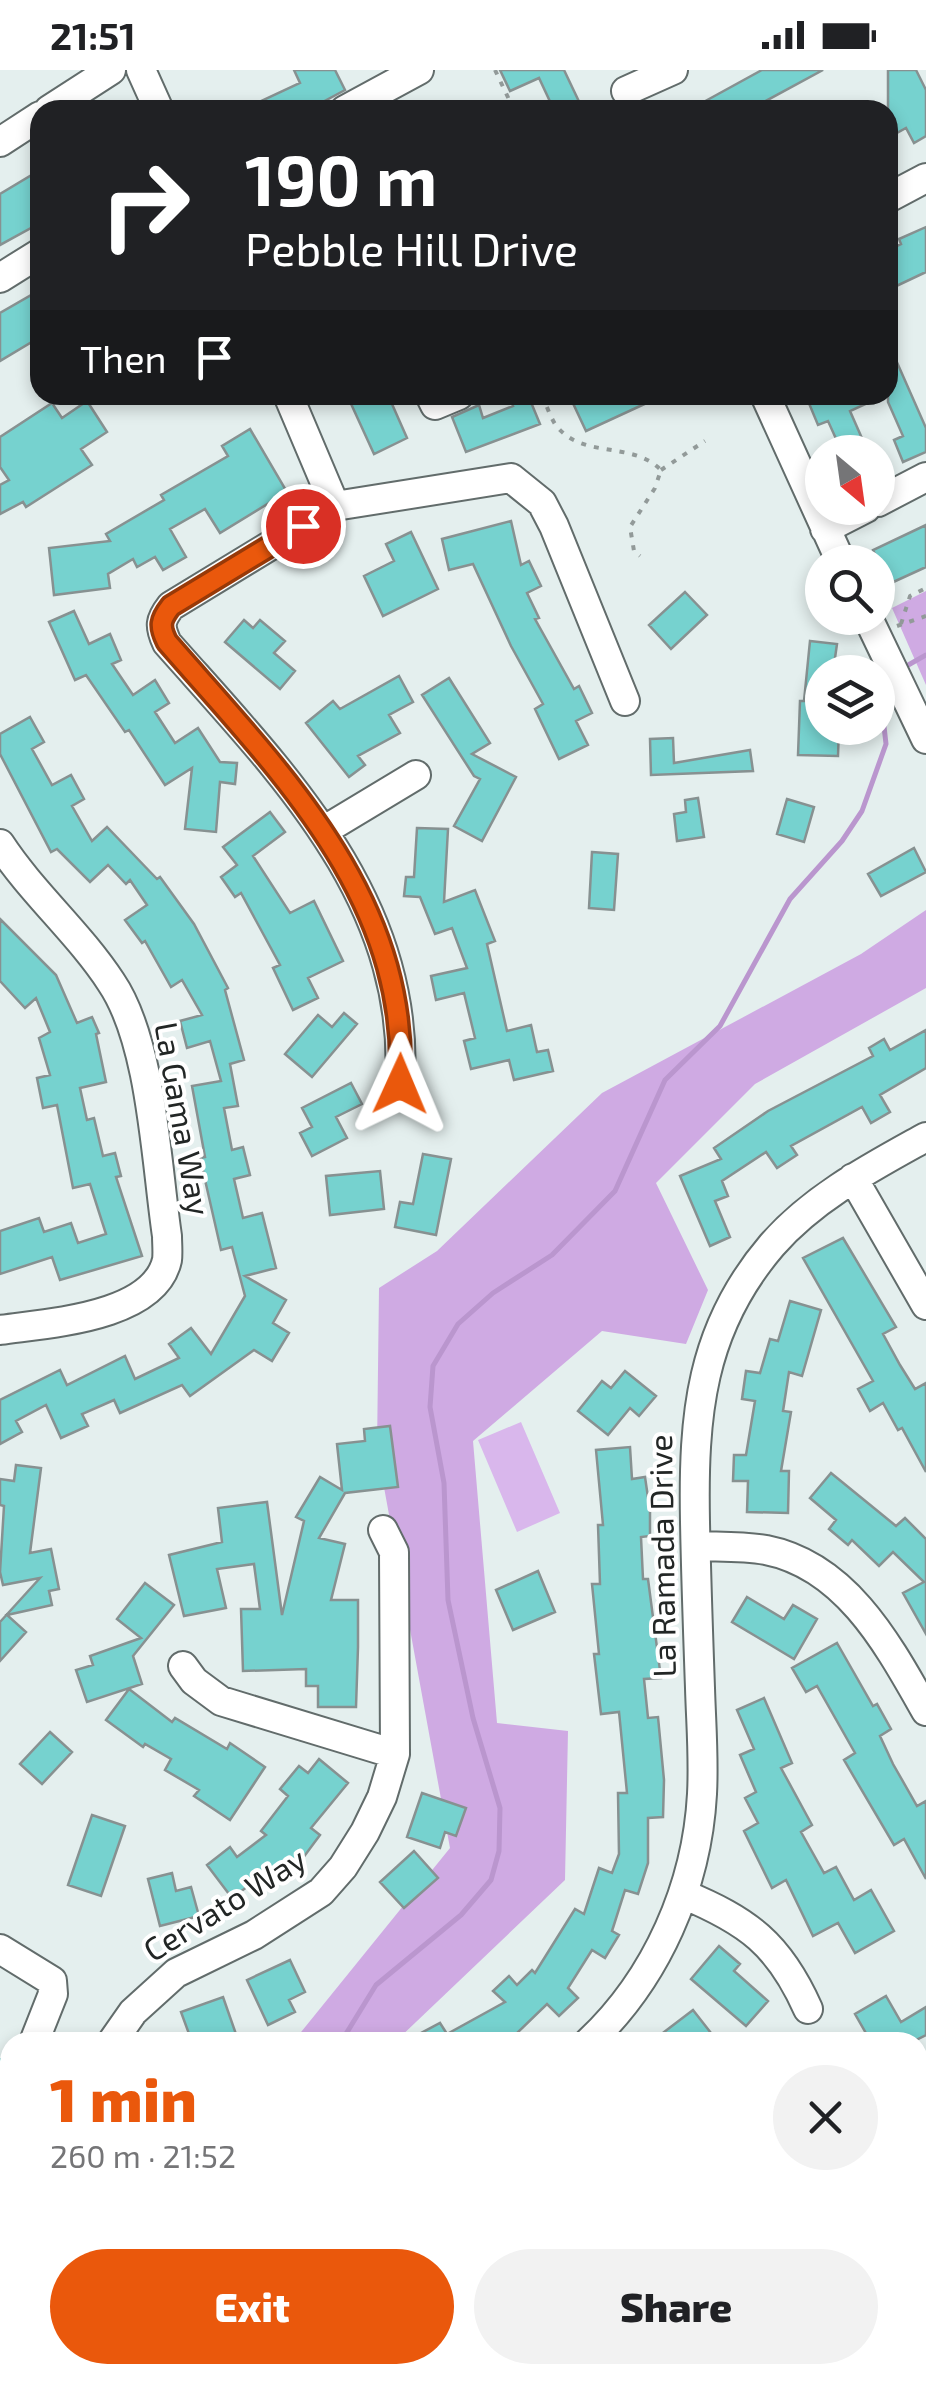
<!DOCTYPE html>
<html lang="en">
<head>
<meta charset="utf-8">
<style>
	:root { --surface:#fff; --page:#f2f2f2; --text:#202124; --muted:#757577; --accent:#ea580c }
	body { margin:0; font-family:"Exo 2",sans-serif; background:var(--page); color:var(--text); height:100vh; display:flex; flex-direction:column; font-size:38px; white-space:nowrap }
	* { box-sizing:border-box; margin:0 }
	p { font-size:32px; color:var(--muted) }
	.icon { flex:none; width:55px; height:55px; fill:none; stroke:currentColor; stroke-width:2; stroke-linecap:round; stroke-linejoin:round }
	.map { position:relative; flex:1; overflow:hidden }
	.side { position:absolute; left:0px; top:1962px; width:928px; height:352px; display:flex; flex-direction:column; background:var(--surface); border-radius:30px 30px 0 0; box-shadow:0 5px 15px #0003 }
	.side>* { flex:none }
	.banner { position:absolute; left:30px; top:30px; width:868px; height:305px; border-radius:30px; box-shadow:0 5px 15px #0003; background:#202124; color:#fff; overflow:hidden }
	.needle { width:65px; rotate:151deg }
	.fabs { position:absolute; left:805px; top:365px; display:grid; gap:20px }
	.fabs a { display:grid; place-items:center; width:90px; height:90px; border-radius:50%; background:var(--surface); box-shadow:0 5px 15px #0003; font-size:50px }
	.pin { position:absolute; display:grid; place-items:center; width:85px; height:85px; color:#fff; margin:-42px; border:5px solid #fff; border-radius:50%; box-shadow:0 2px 10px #0007 }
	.me { position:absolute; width:110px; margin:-55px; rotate:1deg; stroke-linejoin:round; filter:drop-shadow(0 0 8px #0008) }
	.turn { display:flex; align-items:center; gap:35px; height:210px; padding:0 50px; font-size:45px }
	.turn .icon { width:130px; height:130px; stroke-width:2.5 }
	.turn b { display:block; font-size:70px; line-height:85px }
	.then { display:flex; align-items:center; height:95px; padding:0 50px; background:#0003; gap:20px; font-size:38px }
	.round { display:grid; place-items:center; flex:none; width:105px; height:105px; border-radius:52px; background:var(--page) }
	.summary { display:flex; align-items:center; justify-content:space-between; height:170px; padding:0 50px }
	h1 { font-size:60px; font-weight:800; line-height:75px; color:var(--accent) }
	.cta { display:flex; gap:20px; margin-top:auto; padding:20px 50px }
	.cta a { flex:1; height:115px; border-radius:60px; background:var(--accent); color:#fff; font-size:40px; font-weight:800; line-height:115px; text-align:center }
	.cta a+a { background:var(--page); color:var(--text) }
	.status { display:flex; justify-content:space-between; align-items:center; height:70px; padding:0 50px; background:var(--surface); direction:ltr }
	.status svg { height:28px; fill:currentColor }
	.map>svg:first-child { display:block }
</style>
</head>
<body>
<div class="status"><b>21:51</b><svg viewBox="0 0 49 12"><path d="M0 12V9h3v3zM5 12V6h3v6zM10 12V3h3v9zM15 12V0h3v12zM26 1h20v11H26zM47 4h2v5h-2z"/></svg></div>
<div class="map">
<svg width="926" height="2313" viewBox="0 0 926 2313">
	<rect width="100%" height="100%" fill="#e4efee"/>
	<path fill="#d9b7ec" d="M521 1352 560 1443 517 1462 478 1370Z
		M10 2285V2305H157L162 2313H0V2290Z"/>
	<path fill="#cfaae3" d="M926 521V615L892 538Z
		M926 840V918L755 1014 656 1113 708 1220 686 1274 602 1261 473 1371 497 1653 568 1661 565 1810 395 1972H293L450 1778 377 1379 379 1218 437 1181 602 1023 861 884Z
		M157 2305H463L449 2313H162Z"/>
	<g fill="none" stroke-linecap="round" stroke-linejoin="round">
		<path stroke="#ba96ce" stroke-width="5" d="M903 598 926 585
			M341 1972 376 1915 461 1845 491 1810 499 1781 500 1738 473 1648 448 1530 444 1413 430 1337 433 1296 458 1254 493 1223 552 1185 615 1121 665 1010 720 956 790 829 842 771 862 741 886 674 881 630 886 610
			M498 2305 503 2313"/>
	</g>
	<path fill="#76d2cf" stroke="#879191" stroke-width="2.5" d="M294 0H335L345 20 321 33 325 40H242L300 13Z
		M500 0H564L583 40H554L539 8 510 21Z
		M762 0H823L749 40H689Z
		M888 0H916L926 20V66L914 73 906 58 888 68Z
		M40 100V153L0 175V124Z
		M926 157V202L888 220V180L901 174 899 169Z
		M40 220V267L0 291V243Z
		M888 272 926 358V382L903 392 894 370 903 366 888 332Z
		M347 325H388L407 368 374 384Z
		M521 325H528L540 354 466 382 452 347 479 335 483 348 513 336 510 329Z
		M579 325H664L586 361 571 329Z
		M822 325H885L850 341 868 382H842L828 351 818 355 808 331Z
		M87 331 107 362 81 379 92 395 26 437 23 432 0 444V415L9 410 0 397V367L52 333 62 348Z
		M250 359 287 422 220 463 205 439 170 459 186 487 163 500 155 487 137 497 133 489 108 504 110 518 54 525 49 478 110 471 106 464 164 430 161 425 228 386 222 376Z
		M511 451 521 495 529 491 541 516 527 523 539 548 535 549 574 619 579 616 592 643 576 651 588 675 559 689 535 639 543 634 511 576 473 494 449 500 442 469Z
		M926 455V497L889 514 873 480Z
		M411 462 438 519 383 546 364 506 394 491 386 474Z
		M685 522 707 545 671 579 649 555Z
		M74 541 89 574 110 564 121 590 112 594 133 625 155 610 169 633 155 642 175 673 198 658 220 692 237 693 235 714 220 712 216 762 185 759 192 698 165 715 129 660 125 662 86 605 75 610 49 552Z
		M244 550 253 558 260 550 285 571 274 583 295 601 280 619 225 572Z
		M810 571 837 574 833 602H822V607L819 606 817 644H822V658H839L838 686 798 685 800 631H804Z
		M399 606 413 632 389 645 400 663 358 686 365 695 349 707 306 653 333 631 340 639Z
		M449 608 490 673 472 684 516 707 482 771 454 756 480 709 474 706 422 625Z
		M30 647 44 672 32 679 52 715 71 705 84 729 72 736 92 771 107 757 157 809 160 807 194 854 228 918 225 920 244 990 230 994 238 1036 224 1038 232 1080 243 1077 250 1105 234 1109 243 1148 262 1143 276 1198 245 1206 286 1230 273 1253 289 1263 272 1291 254 1280 190 1326 182 1315 120 1343 114 1330 82 1344 88 1356 61 1368 46 1335 16 1351 22 1362 0 1374V1330L60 1300 67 1315 125 1286 135 1309 179 1288 169 1274 191 1258 211 1284 245 1226 232 1177 221 1180 200 1088 205 1087 192 1016 221 1011 210 971 187 978 180 951 202 945 182 910 171 917 145 871 142 873 125 850 147 835 130 810 126 814 108 795 90 812 57 779 51 782 0 684V664Z
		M673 668 674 693 750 680 753 701 651 705 650 669Z
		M698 728 704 767 677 771 674 744 686 742 685 730Z
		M787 729 814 737 804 772 777 764Z
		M270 742 285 762 253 786 290 843 314 831 343 891 308 908 318 928 293 940 273 898 280 895 241 823 235 827 221 807 237 795 223 777Z
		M417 758 448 759 444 832 475 820 495 871 487 874 507 961 531 955 537 982 548 980 553 1001 514 1010 509 990 471 999 464 971 475 968 464 923 436 930 431 906 467 898 452 858 435 864 420 827 404 826 406 807H414Z
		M914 778 926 802 881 826 868 804Z
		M592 782 618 784 614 840 589 838Z
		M0 849 56 905 77 953 92 947 99 963 96 964 106 1012 80 1018 87 1050 94 1048 103 1086 115 1083 121 1106 116 1107 142 1186 60 1210 52 1187 0 1204V1161L39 1148 44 1162 71 1153 78 1173 106 1164 90 1114 73 1118 57 1035 43 1038 37 1008 50 1005 39 968 50 962 36 928 25 938 0 911Z
		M344 943 357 954 312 1007 285 984 318 945 332 957Z
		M926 960V998L880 1025 890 1042 871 1053 862 1037 791 1076 797 1085 777 1098 766 1082 722 1111 728 1126 715 1131 730 1167 710 1176 680 1106 721 1089 714 1078 768 1041 873 986 869 978 884 969 890 980Z
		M351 1013 362 1034 336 1047 347 1068 312 1086 300 1063 312 1057 302 1038Z
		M423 1084 451 1089 436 1165 395 1157 400 1132 413 1134Z
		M380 1101 384 1139 330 1145 326 1106Z
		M843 1168 896 1257 883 1264 900 1295 915 1319 926 1313V1402L902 1358 898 1360 883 1333 870 1341 858 1319 873 1311 803 1188Z
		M790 1231 821 1240 802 1306 789 1302 783 1341 791 1342 781 1401H789L788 1443 747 1442 748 1411H733L734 1385H746L755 1331 742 1329 746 1301 760 1303 770 1269 778 1271Z
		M625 1301 656 1326 639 1346 630 1338 608 1365 578 1341 602 1311 611 1318Z
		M390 1356 398 1417 345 1423 319 1468 345 1474 331 1530H358V1577L356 1637H318V1616H306V1599L243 1601 241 1539H260L254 1494 217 1499 226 1538 184 1546 169 1485 222 1472 218 1438 267 1432 282 1545 304 1451 296 1447 320 1407 342 1420 337 1374 365 1371 364 1359Z
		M630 1377 632 1409 645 1407 650 1441V1466L641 1467 643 1509H648L661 1608 644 1609 648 1648 658 1647 664 1710 663 1747 648 1748V1793L638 1824 625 1820 612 1861 619 1865 605 1888 592 1880 568 1918 578 1928 559 1946 547 1934 515 1965 519 1972H404L440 1953 447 1964 505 1932 493 1921 509 1906 517 1915 532 1900 535 1903 575 1839 584 1844 599 1798 612 1803 619 1784 618 1723H627L619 1642 601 1644 594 1584H599L592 1514H600L598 1455H603L596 1380Z
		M16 1395 41 1398 30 1483 51 1479 59 1519 49 1521 52 1535 7 1545 26 1562 0 1591V1552L40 1508 3 1515 0 1502 4 1436 0 1435V1409L14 1411Z
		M831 1403 896 1456 905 1448 926 1469V1564L903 1523 924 1512 893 1482 879 1496 852 1470 848 1475 829 1459 836 1450 810 1428Z
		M538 1501 555 1542 513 1560 496 1520Z
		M145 1513 174 1535 133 1586 142 1614 87 1632 76 1600 93 1595 90 1586 141 1568 117 1549Z
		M747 1527 784 1549 793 1535 817 1549 794 1589 732 1552Z
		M837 1573 873 1636 877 1634 891 1659 880 1666 893 1694 917 1736 926 1731V1809L904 1769 894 1775 844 1690 855 1683 817 1616 806 1622 792 1598Z
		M129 1619 172 1652 175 1648 227 1679 230 1673 265 1697 230 1750 194 1726 199 1720 165 1700 171 1689 145 1674 143 1677 106 1650Z
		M764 1628 792 1693 781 1698 812 1755 801 1762 824 1803 836 1797 854 1830 871 1820 894 1861 855 1883 838 1853 813 1866 786 1810 772 1818 744 1761 758 1753 745 1728 756 1722 740 1685 754 1679 737 1640Z
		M50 1662 72 1682 42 1714 20 1694Z
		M319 1689 348 1713 311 1758 320 1765 291 1804 278 1794 232 1828 207 1795 230 1777 237 1787 266 1765 261 1761 288 1726 280 1719 299 1696 308 1703Z
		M422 1723 466 1738 456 1766 445 1762 440 1778 407 1767Z
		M92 1745 125 1756 101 1826 68 1815Z
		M414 1781 438 1808 404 1838 380 1812Z
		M172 1803 176 1821 191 1817 199 1846 160 1856 148 1809Z
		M719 1876 740 1894 734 1901 768 1931 746 1956 691 1909Z
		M290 1890 305 1922 289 1930 295 1942 268 1955 247 1910Z
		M886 1926 901 1952 926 1937V1965L912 1972H871L855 1944Z
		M223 1927 237 1967 222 1972H192L181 1942Z
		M693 1940 718 1972H651Z"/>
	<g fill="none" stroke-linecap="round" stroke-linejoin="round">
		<defs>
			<path id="minor" d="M141 0 159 40
				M626 21 673 0
				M49 40 111 0
				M345 40 419 0
				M0 72 40 46
				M888 128 926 108
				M0 208 40 183
				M288 325 335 436
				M430 325 435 335 459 325
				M765 325 841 492
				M878 432 926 407
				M825 459 866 438
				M868 548 926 669
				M323 761 416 705
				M0 774C32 823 79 863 111 912 152 972 156 1092 167 1166 167 1173 168 1183 167 1190 154 1248 47 1253 0 1260
				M400 1014C411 829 280 701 167 573 159 556 160 550 171 536L335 436 511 408 542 433 554 456 625 631
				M853 1108 926 1235
				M696 1476C719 1477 743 1476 766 1480 847 1496 889 1576 926 1641
				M183 1596 194 1611 221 1631 395 1684
				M683 1824C748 1851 779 1874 808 1939
				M0 1879 52 1911 53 1924 34 1972
				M112 1972 133 1942 176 1903 254 1865 321 1822 343 1797 365 1762 382 1727 395 1684 394 1482 383 1460
				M589 1972C657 1908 697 1816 702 1724 704 1688 701 1653 700 1618 698 1562 696 1507 695 1452 693 1346 700 1259 772 1175 814 1127 872 1097 926 1067
				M918 2184 926 2179
				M0 2248 10 2234
				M604 2305 609 2313
				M794 2305 798 2313
				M686 2313 701 2305"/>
			<path id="major" d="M0 2008 10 2012
				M299 2305 301 2313"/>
		</defs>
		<use href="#minor" stroke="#626c6b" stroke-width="32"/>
		<use href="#major" stroke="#2faaa7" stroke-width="40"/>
		<path stroke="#929a99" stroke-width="4" stroke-dasharray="5 8" stroke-linecap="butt" d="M495 0 514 40
			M542 325C546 334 550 346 555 354 581 390 631 370 661 400L655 418 630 457 634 481 640 486
			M661 400 705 371
			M901 554 910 526 926 518
			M897 556 926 546"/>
		<use href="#minor" stroke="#fff" stroke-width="28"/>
		<use href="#major" stroke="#86f7f4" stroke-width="35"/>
	</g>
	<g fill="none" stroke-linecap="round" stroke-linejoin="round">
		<defs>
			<path id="route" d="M303 456 171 536C160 550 159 556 167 572 280 702 410 828 400 1014"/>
		</defs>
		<use href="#route" stroke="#983908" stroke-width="25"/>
		<use href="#route" stroke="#ea580c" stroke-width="18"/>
	</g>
	<g text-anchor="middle" stroke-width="8" stroke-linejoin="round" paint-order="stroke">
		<g font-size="32" fill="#222625" stroke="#fff">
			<text transform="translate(182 1049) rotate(80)" y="11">La Gama Way</text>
			<text transform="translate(663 1486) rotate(-91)" y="11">La Ramada Drive</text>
			<text transform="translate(225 1835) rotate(-32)" y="11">Cervato Way</text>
		</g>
	</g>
</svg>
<div class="fabs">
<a><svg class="needle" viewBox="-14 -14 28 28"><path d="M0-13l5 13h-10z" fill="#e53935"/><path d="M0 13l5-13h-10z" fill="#757577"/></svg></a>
<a><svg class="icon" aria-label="search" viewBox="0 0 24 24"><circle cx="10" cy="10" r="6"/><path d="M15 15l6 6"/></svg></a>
<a><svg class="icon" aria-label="layers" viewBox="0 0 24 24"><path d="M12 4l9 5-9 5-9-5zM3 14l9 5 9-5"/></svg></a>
</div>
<div class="pin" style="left:303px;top:456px;background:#d93025"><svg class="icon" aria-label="arrive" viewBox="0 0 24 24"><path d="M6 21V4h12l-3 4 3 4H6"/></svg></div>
<svg class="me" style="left:400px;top:1014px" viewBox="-20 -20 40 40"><path d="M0-17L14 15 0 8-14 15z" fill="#ea580c" stroke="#fff" stroke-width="4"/></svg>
<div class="banner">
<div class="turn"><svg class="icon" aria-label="right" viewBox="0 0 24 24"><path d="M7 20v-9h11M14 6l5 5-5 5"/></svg><div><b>190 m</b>Pebble Hill Drive</div></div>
<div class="then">Then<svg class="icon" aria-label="arrive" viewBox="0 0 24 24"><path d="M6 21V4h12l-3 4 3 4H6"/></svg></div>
</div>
<section class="side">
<div class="summary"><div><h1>1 min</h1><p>260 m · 21:52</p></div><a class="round"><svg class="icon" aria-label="close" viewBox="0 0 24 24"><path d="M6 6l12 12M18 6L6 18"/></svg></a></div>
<div class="cta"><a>Exit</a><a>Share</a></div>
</section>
</div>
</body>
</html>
